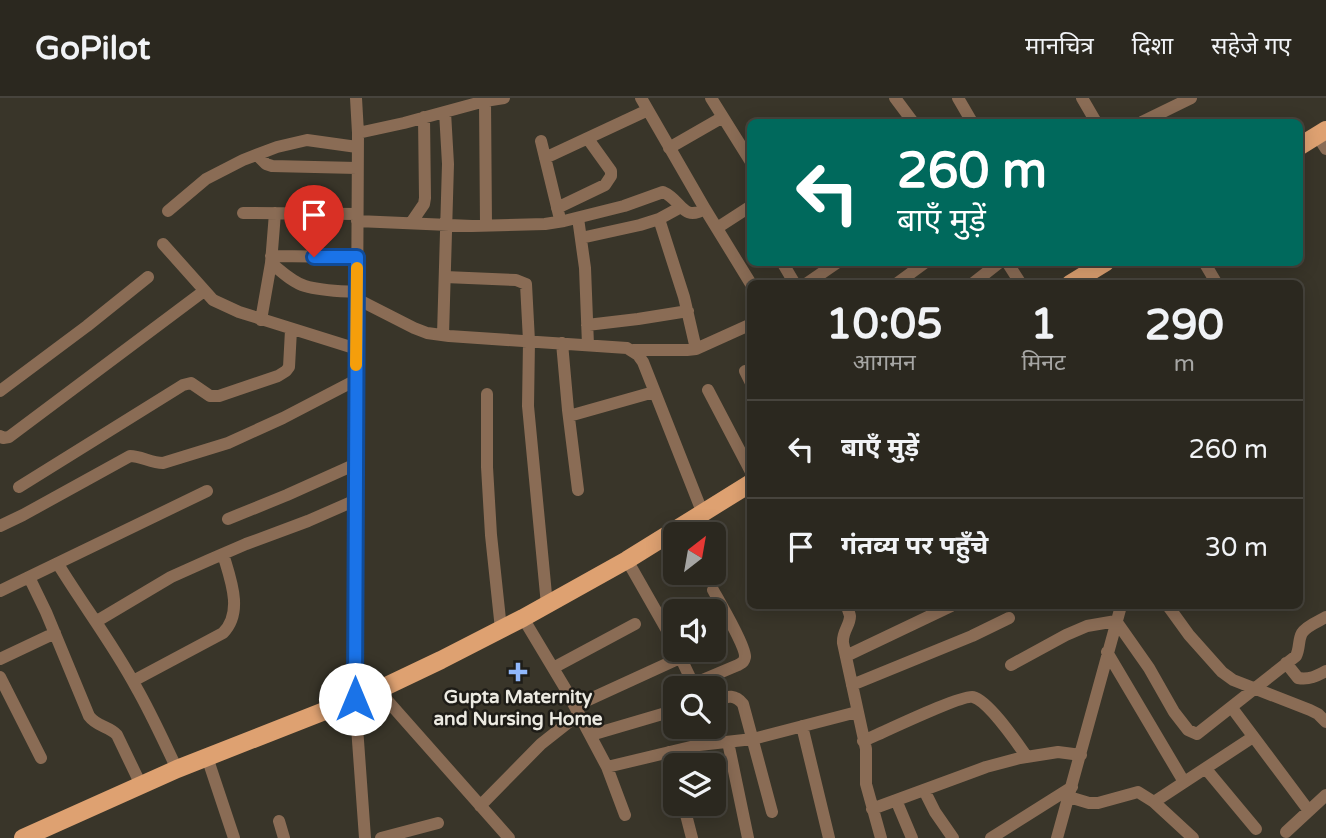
<!DOCTYPE html>
<html lang="hi">
<head>
<meta charset="utf-8">
<style>
	:root { --surface:#2b281f; --page:#333028; --text:#f1f3f6; --muted:#a6a6a4; --line:#47443d }
	body { margin:0; font-family:"Varela Round","Noto Sans Devanagari",sans-serif; background:var(--page); color:var(--text); height:100vh; display:flex; flex-direction:column; font-size:26px; white-space:nowrap }
	* { box-sizing:border-box; margin:0 }
	p { font-size:23px; color:var(--muted) }
	.icon { flex:none; width:38px; height:38px; fill:none; stroke:currentColor; stroke-width:2; stroke-linecap:round; stroke-linejoin:round }
	.map { position:relative; flex:1; overflow:hidden }
	.drawer { position:absolute; left:747px; top:182px; width:556px; height:329px; display:flex; flex-direction:column; background:var(--surface); border-radius:10px; box-shadow:0 4px 18px #0003,0 0 0 2px var(--line) }
	.drawer>* { flex:none }
	.banner { position:absolute; left:747px; top:21px; width:556px; height:147px; border-radius:10px; box-shadow:0 4px 18px #0003,0 0 0 2px var(--line); background:#00695c; color:#fff; overflow:hidden }
	.needle { width:46px; rotate:31deg }
	.buttons { position:absolute; left:663px; top:424px; display:grid; gap:14px }
	.buttons a { display:grid; place-items:center; width:63px; height:63px; border-radius:10px; background:var(--surface); box-shadow:0 4px 18px #0003,0 0 0 2px var(--line); font-size:35px }
	.pin { position:absolute; display:grid; place-items:center; width:60px; height:60px; color:#fff; margin:-72px -30px; border-radius:50% 50% 50% 0; rotate:-45deg; box-shadow:0 0 7px #0007 }
	.pin .icon { rotate:45deg }
	.me { position:absolute; width:77px; margin:-38px; rotate:0deg; stroke-linejoin:round; filter:drop-shadow(0 0 5px #0008) }
	.turn { display:flex; align-items:center; gap:24px; height:147px; padding:0 35px; font-size:32px }
	.turn .icon { width:91px; height:91px; stroke-width:2.5 }
	.turn b { display:block; font-size:49px; line-height:60px }
	.eta { display:flex; justify-content:space-evenly; align-items:center; height:119px; text-align:center }
	.eta b { font-size:42px; font-weight:700; line-height:49px }
	ul { padding:0; list-style:none }
	li { display:flex; align-items:center; gap:21px; height:98px; padding:0 35px; border-top:2px solid var(--line) }
	li div { flex:1 }
	li b { display:block; font-size:26px }
	li em { font-style:normal }
	header { display:flex; align-items:center; gap:42px; box-sizing:border-box; height:98px; padding:0 35px; background:var(--surface); border-bottom:2px solid var(--line) }
	header strong { font-size:33px }
	nav { display:flex; gap:38px; margin-inline-start:auto; font-size:24px }
	.map>svg:first-child { display:block }
</style>
</head>
<body>
<header>
<strong>GoPilot</strong>
<nav><a>मानचित्र</a><a>दिशा</a><a>सहेजे गए</a></nav>
</header>
<div class="map">
<svg width="1326" height="740" viewBox="0 0 1326 740">
	<rect width="100%" height="100%" fill="#393529"/>
	<g fill="none" stroke-linecap="round" stroke-linejoin="round">
		<path stroke="#8a6c55" stroke-width="12" d="M356 0 358 35 355 601 365 740
			M641 0 705 111 751 186
			M711 0 751 64
			M895 0 913 24
			M958 0 972 24
			M1082 0 1096 24
			M485 3 486 127
			M1142 24 1191 0
			M358 35 404 25 485 3 504 0
			M1317 37 1326 51
			M541 43 559 117
			M669 50 723 19
			M257 57 266 66 272 68 357 70
			M545 60 648 12
			M557 110 605 87 611 78V73L588 41
			M168 113 206 81 243 62 277 49 307 42 357 49
			M243 115 357 116
			M578 120 585 170 588 247
			M659 121 684 199 696 251
			M357 123 472 128 545 126 564 123 624 108 663 94C682 102 682 124 705 111
			M411 125 424 106 425 100 424 19
			M717 130 751 108
			M581 140 640 127 659 121 681 109
			M163 146 213 202 239 214 357 251
			M271 158 357 159
			M782 164 795 186
			M1007 164 1021 186
			M1204 164 1217 186
			M271 165C281 173 292 184 305 188 321 193 340 193 357 194
			M445 179 516 182 526 186 529 243 528 308 547 507
			M806 186 838 164
			M896 186 926 164
			M972 186 1000 164
			M357 201 414 230 427 235 449 238 627 250 638 257 643 264 703 416
			M261 222 271 165 275 115
			M587 227 638 221 688 213
			M443 237 448 66 445 14
			M562 245 568 312 578 392
			M633 252H687L696 251 747 228
			M745 273 751 285
			M708 292 751 374
			M0 293 87 228 148 179
			M487 296V369L491 437 501 531
			M569 318 654 294
			M0 338 3 340 9 339 204 193
			M19 389 183 287 191 285 210 298H219L278 278 286 273 289 269 291 232
			M228 421 287 397 356 366
			M0 428 23 417 130 358C141 358 151 365 163 365L228 345 283 320 356 282
			M627 462 676 548
			M58 466C83 507 113 546 136 589 151 615 164 644 177 671
			M29 479 46 514 89 618C97 629 109 628 117 637L141 687
			M0 493 207 393
			M847 508C847 509 850 517 850 518 850 528 842 533 843 545L866 651V686L881 740
			M1168 508 1189 537 1222 574 1233 582 1310 612 1318 616 1326 624
			M523 520 565 590 607 669 625 717
			M97 523 171 479 209 462 246 446 308 423 356 402
			M677 552 695 590
			M1107 554 1184 684
			M846 558 951 508
			M0 561 55 535
			M1286 565 1298 580C1309 582 1317 578 1326 573
			M1011 567 1066 537 1087 528 1116 523 1149 570 1174 614 1188 632 1197 636 1296 558C1300 550 1298 542 1302 535 1306 528 1319 523 1326 519
			M553 570 635 526
			M0 579 41 660
			M133 583 223 535C244 514 230 480 223 456
			M693 586 738 567C743 564 744 564 745 559 746 549 719 503 713 492
			M852 587 972 538 1009 520
			M378 592 509 740
			M714 602C726 599 734 595 743 606L772 714
			M575 608 682 559
			M1232 610 1309 713
			M802 628 829 740
			M591 637 676 612
			M863 643C880 636 962 596 973 599 989 603 1017 645 1027 659
			M728 644 748 740
			M669 654 676 678
			M207 659 234 740
			M607 669 699 647 753 641 857 614
			M1206 671 1256 731
			M924 692 935 714 953 740
			M1069 699 1089 705H1098L1138 694 1154 704 1193 740
			M896 702 912 740
			M1154 704 1253 639
			M683 705 692 740
			M480 708 541 646 579 616
			M872 711 986 669 1020 660 1058 654 1081 657
			M279 723 284 740
			M1286 734 1326 697
			M381 740 438 725
			M991 740 1072 689
			M1057 740 1121 508"/>
		<path stroke="#dea171" stroke-width="18" d="M1300 48 1326 32
			M1070 186 1106 164
			M23 740 177 671 378 592 441 562 523 520 627 462 751 385"/>
	</g>
	<g fill="none" stroke-linecap="round" stroke-linejoin="round">
		<defs>
			<path id="route" d="M314 159H357L355 601"/>
		</defs>
		<use href="#route" stroke="#114b97" stroke-width="18"/>
		<use href="#route" stroke="#1a73e8" stroke-width="12"/>
		<path stroke="#f59e0b" stroke-width="12" d="M356 267 357 170"/>
	</g>
	<path fill="#90b8fd" stroke="#1e1c17" stroke-width="2.5" d="M514.5 563.5h7v7h7v7h-7v7h-7v-7h-7v-7h7z"/>
	<g text-anchor="middle" stroke-width="5" stroke-linejoin="round" paint-order="stroke">
		<g font-size="19" font-weight="bold" fill="#eceae2" stroke="#1e1c17">
			<text x="518" y="605">Gupta Maternity<tspan x="518" dy="22">and Nursing Home</tspan></text>
		</g>
	</g>
</svg>
<div class="buttons">
<a><svg class="needle" viewBox="-14 -14 28 28"><path d="M0-13l5 13h-10z" fill="#e53935"/><path d="M0 13l5-13h-10z" fill="#a6a6a4"/></svg></a>
<a><svg class="icon" aria-label="sound" viewBox="0 0 24 24"><path d="M4 9h4l5-4v14l-5-4H4zM17 9q2 3 0 6"/></svg></a>
<a><svg class="icon" aria-label="search" viewBox="0 0 24 24"><circle cx="10" cy="10" r="6"/><path d="M15 15l6 6"/></svg></a>
<a><svg class="icon" aria-label="layers" viewBox="0 0 24 24"><path d="M12 4l9 5-9 5-9-5zM3 14l9 5 9-5"/></svg></a>
</div>
<div class="pin" style="left:314px;top:159px;background:#d93025"><svg class="icon" aria-label="arrive" viewBox="0 0 24 24"><path d="M6 21V4h12l-3 4 3 4H6"/></svg></div>
<svg class="me" style="left:355px;top:601px" viewBox="-20 -20 40 40"><circle r="19" fill="#fff"/><path d="M0-13L10 11 0 6-10 11z" fill="#1a73e8"/></svg>
<div class="banner">
<div class="turn"><svg class="icon" aria-label="left" viewBox="0 0 24 24"><path d="M17 20v-9H6M10 6l-5 5 5 5"/></svg><div><b>260 m</b>बाएँ मुड़ें</div></div>
</div>
<section class="drawer">
<div class="eta">
<div><b>10:05</b><p>आगमन</p></div>
<div><b>1</b><p>मिनट</p></div>
<div><b>290</b><p>m</p></div>
</div>
<ul>
<li><svg class="icon" aria-label="left" viewBox="0 0 24 24"><path d="M17 20v-9H6M10 6l-5 5 5 5"/></svg><div><b>बाएँ मुड़ें</b></div><em>260 m</em></li>
<li><svg class="icon" aria-label="arrive" viewBox="0 0 24 24"><path d="M6 21V4h12l-3 4 3 4H6"/></svg><div><b>गंतव्य पर पहुँचे</b></div><em>30 m</em></li>
</ul>
</section>
</div>
</body>
</html>
